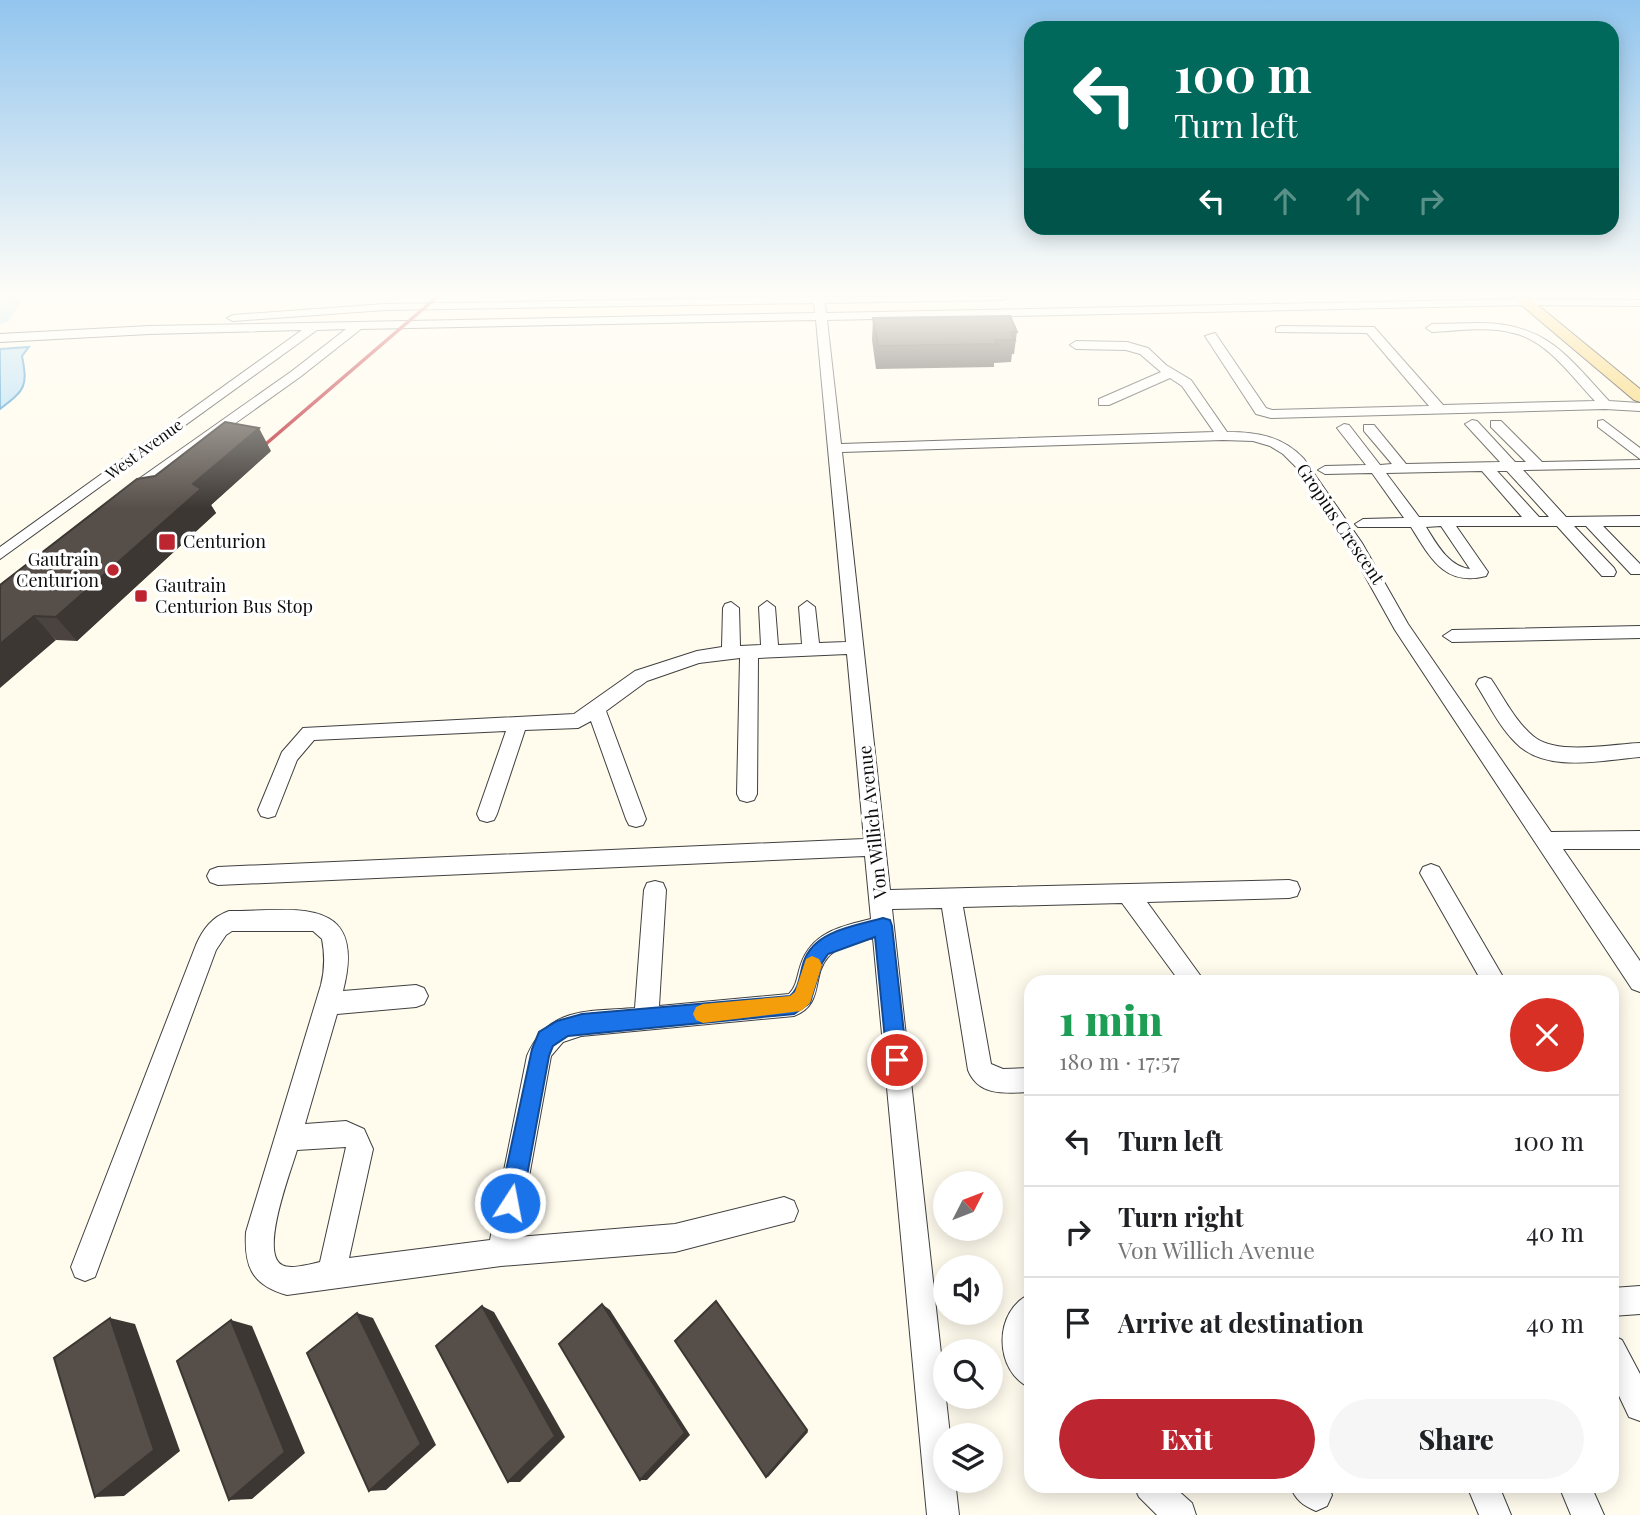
<!DOCTYPE html>
<html lang="en">
<head>
<meta charset="utf-8">
<style>
	:root { --surface:#fff; --page:#f6f6f6; --text:#202124; --muted:#757577; --line:#e0e0e0; --accent:#bd2530 }
	body { margin:0; font-family:"Playfair Display",serif; background:var(--page); color:var(--text); height:100vh; display:flex; flex-direction:column; font-size:26px; white-space:nowrap }
	* { box-sizing:border-box; margin:0 }
	p { font-size:23px; color:var(--muted) }
	.icon { flex:none; width:38px; height:38px; fill:none; stroke:currentColor; stroke-width:2; stroke-linecap:round; stroke-linejoin:round }
	.map { position:relative; flex:1; overflow:hidden }
	.sheet { position:absolute; left:1024px; top:975px; width:595px; height:518px; display:flex; flex-direction:column; background:var(--surface); border-radius:21px; box-shadow:0 4px 18px #0003 }
	.sheet>* { flex:none }
	.banner { position:absolute; left:1024px; top:21px; width:595px; height:214px; border-radius:21px; box-shadow:0 4px 18px #0003; background:#00695c; color:#fff; overflow:hidden }
	.needle { width:46px; rotate:48deg }
	.buttons { position:absolute; left:933px; top:1171px; display:grid; gap:14px }
	.buttons a { display:grid; place-items:center; width:70px; height:70px; border-radius:50%; background:var(--surface); box-shadow:0 4px 18px #0003; font-size:35px }
	.pin { position:absolute; display:grid; place-items:center; width:60px; height:60px; color:#fff; margin:-30px; border:4px solid #fff; border-radius:50%; box-shadow:0 2px 7px #0007 }
	.me { position:absolute; width:77px; margin:-38px; rotate:11deg; stroke-linejoin:round; filter:drop-shadow(0 0 5px #0008) }
	.turn { display:flex; align-items:center; gap:24px; height:147px; padding:0 35px; font-size:32px }
	.turn .icon { width:91px; height:91px; stroke-width:2.5 }
	.turn b { display:block; font-size:49px; line-height:60px }
	.lanes { display:flex; align-items:center; height:66px; padding:0 35px; background:#0003; justify-content:center; gap:35px; direction:ltr }
	.lanes .off { opacity:.35 }
	.round { display:grid; place-items:center; flex:none; width:74px; height:74px; border-radius:37px; background:var(--page) }
	.overview { display:flex; align-items:center; justify-content:space-between; height:119px; padding:0 35px }
	h1 { font-size:42px; font-weight:800; line-height:52px; color:#1e9e55 }
	.button { display:flex; gap:14px; margin-top:auto; padding:14px 35px }
	.button a { flex:1; height:80px; border-radius:42px; background:var(--accent); color:#fff; font-size:28px; font-weight:800; line-height:80px; text-align:center }
	.button a+a { background:var(--page); color:var(--text) }
	ul { padding:0; list-style:none }
	li { display:flex; align-items:center; gap:21px; height:91px; padding:0 35px; border-top:2px solid var(--line) }
	li div { flex:1 }
	li b { display:block; font-size:26px }
	li em { font-style:normal }
	.map>svg:first-child { display:block }
</style>
</head>
<body>
<div class="map">
<svg width="1640" height="1515" viewBox="0 0 1640 1515">
	<rect width="100%" height="100%" fill="#fffbed"/>
	<path fill="#b2def6" stroke="#3995cd" stroke-width="2" d="M29 347 22 356C28 387 25 390 0 409V349Z"/>
	<g fill="none" stroke-linecap="round" stroke-linejoin="round">
		<path fill="#b2def6" fill-rule="evenodd" d="M3 297H25L8 322 0 324V302Z"/>
		<defs>
			<path id="minor" d="M798 297H1008L1002 300 825 303 826 313 1526 299 1640 300V306L1526 305 827 320 841 444 1214 432 1182 386 1170 378 1109 405H1099V399L1161 372 1140 354 1126 350 1076 349 1070 345 1076 341 1127 342 1148 348 1166 365 1191 380 1227 432C1257 432 1283 436 1304 459L1362 543 1408 624 1551 832 1640 831V849H1563L1640 961V992L1632 989 1395 630 1356 560 1300 471 1283 454 1270 446 1253 441 1223 440 842 452 890 890 1289 880 1297 882 1300 889 1297 896 1289 898 1147 902 1205 982H1180L1122 903 963 907 991 1064 1003 1069 1031 1068V1092C1006 1093 979 1097 968 1070L942 908 892 909 950 1435H945V1480H955L959 1515H927L873 938C858 942 839 945 828 957 811 976 825 1004 794 1016L581 1036 563 1042 551 1056 518 1237 675 1224 784 1197 794 1201 798 1211 794 1221 675 1252 501 1266 287 1295C252 1285 244 1267 246 1232L321 985C325 969 325 955 322 939L313 931H232L226 935 216 950 95 1277 85 1281 75 1277 71 1267 196 945C203 929 212 917 229 911 295 911 368 894 343 991L416 985 424 988 428 996 424 1004 416 1007 337 1014 305 1124 346 1121 364 1129 373 1149 349 1258 490 1240 527 1056C548 1006 588 1012 635 1008L644 890 647 883 655 881 663 883 666 890 659 1006 789 994C797 986 797 975 801 964 812 932 842 926 871 919L865 856 218 885 210 882 207 876 210 870 218 867 864 839 847 654 758 658 757 794 754 800 747 802 740 800 737 794 740 658 699 663 647 681 606 711 646 819 643 825 636 827 629 825 626 819 591 721 578 728 525 730 497 814 494 820 487 822 480 820 477 814 506 731 314 740 297 760 275 816 268 818 261 816 258 810 282 752 303 728 574 714 635 671 697 651 722 647 723 608 725 604 731 602 739 608 740 646 761 645 759 607 767 601 775 607 778 645 802 644 799 607 807 601 815 607 819 643 846 642 816 320 361 329 300 377 136 494H126L124 491 126 488 292 371 346 329 317 330 0 559V547L302 330 149 334 0 342V334L149 326 815 313 814 303 385 310 233 321 227 318 233 315 385 304ZM346 1147 320 1262C310 1264 291 1270 282 1265 259 1253 291 1171 297 1150Z
				M1479 323C1546 323 1567 356 1609 401L1640 403V411L1605 409 1271 418 1256 414 1205 336 1215 333 1266 408 1272 410 1429 406 1367 333 1276 332V328L1280 326 1374 327 1443 405 1595 401C1572 377 1547 340 1513 333 1487 326 1459 331 1432 332L1426 328 1432 324Z
				M1472 420 1477 421 1515 462H1526L1491 427V421H1501L1542 462 1640 460V468L1523 470 1566 517 1640 516V526H1603L1640 564V574H1631L1586 526H1574L1614 568 1616 572 1614 576H1602L1557 526H1456L1488 572 1486 576C1444 587 1430 557 1411 527H1358L1355 524 1363 519 1404 518 1372 473 1325 474 1318 470 1325 466 1366 465 1337 428 1344 424 1349 425 1380 465 1392 464 1364 431V425H1374L1406 464 1500 462 1465 424ZM1482 471 1522 517H1419L1386 473ZM1497 471H1507L1549 517H1539ZM1441 526 1470 569C1448 566 1436 543 1426 527Z
				M1603 420 1640 448V459L1598 427V421Z
				M1640 626V638L1452 642 1443 636 1452 630Z
				M1485 677 1491 679C1504 698 1515 721 1533 736 1556 756 1611 744 1640 743V757C1602 760 1545 774 1515 742 1500 727 1490 707 1479 689L1476 684 1479 679Z
				M1431 864 1439 867 1506 982H1482L1420 873 1423 867Z
				M1640 1286V1314L1612 1316V1288Z
				M1031 1294V1388C993 1372 993 1309 1031 1294Z
				M1612 1335 1622 1340 1640 1374V1421L1629 1417 1612 1381Z
				M1134 1486H1173L1192 1503 1196 1515H1157L1139 1497Z
				M1290 1486H1328L1332 1495 1327 1506 1316 1511C1302 1505 1296 1500 1290 1486Z
				M1467 1486H1499L1511 1515H1479Z
				M1559 1486H1591L1604 1515H1571Z"/>
			<path id="major" d="M1512 297H1528L1640 389V402L1634 400Z"/>
		</defs>
		<use href="#minor" stroke="#404040" stroke-width="2"/>
		<use href="#major" stroke="#1e1e1e" stroke-width="2"/>
		<use href="#minor" fill="#fff" fill-rule="evenodd"/>
		<use href="#major" fill="#f8d164" fill-rule="evenodd"/>
		<path stroke="#bd2530" stroke-width="3.5" d="M260 449 437 297"/>
	</g>
	<path fill="#4a433f" d="M873 318 1017 332 1014 354H1012L1011 362 994 363V367L876 369 872 340Z
		M271 451 211 505 216 513 77 641 56 640 0 585Z"/>
	<path fill="#3c3733" d="M259 428 271 451 211 505 216 513 77 641 56 617 193 484Z
		M34 616 56 640 0 688V644Z
		M602 1304 610 1310 690 1435 647 1480H640Z
		M482 1306 494 1312 565 1437 520 1482H508Z
		M357 1313 373 1318 436 1445 386 1490 369 1491Z
		M110 1318 135 1324 180 1451 124 1496 95 1497Z
		M231 1320 252 1326 305 1453 252 1499 229 1500Z
		M807 1430 808 1432 768 1477H766Z"/>
	<path fill="#564e49" stroke="#3c3733" stroke-width="2" d="M1010 316 1017 332H1011L1015 340H996L997 344 878 346 873 318Z
		M225 422 259 428 193 484 201 489 56 617 34 616 0 644V585L137 479 155 476Z
		M716 1301 807 1430 766 1477 675 1341Z
		M602 1304 685 1433 640 1480 559 1344Z
		M482 1306 555 1436 508 1482 436 1346Z
		M357 1313 421 1444 369 1491 307 1353Z
		M110 1318 154 1450 95 1497 54 1358Z
		M231 1320 285 1452 229 1500 177 1361Z"/>
	<linearGradient id="sky" x2="0" y2="1"><stop stop-color="#92c5ee"/><stop offset="0.58" stop-color="#fffdf7"/><stop offset="1" stop-color="#fffdf7" stop-opacity="0"/></linearGradient>
	<rect width="1640" height="509" fill="url(#sky)"/>
	<path fill="#1a73e8" stroke="#114b97" stroke-width="2" d="M883 918 890 920 892 926 907 1060 904 1067 897 1070 890 1067 887 1060 875 937 828 954 822 963 810 1003 794 1014 568 1036 553 1046 549 1056 522 1203 518 1211 510 1215 503 1211 499 1203 532 1049 539 1032 557 1021 582 1014 790 996C800 988 800 972 804 961 815 930 856 926 883 918Z"/>
	<path fill="#f59e0b" d="M812 956 819 959 822 965 810 1003 801 1011 703 1023 696 1020 693 1014 696 1007 703 1004 790 996 795 992 806 959Z"/>
	<g fill="#bd2530" stroke="#fff" stroke-width="2.5">
		<rect x="158" y="533" width="18" height="18" rx="3.5"/>
		<circle cx="113" cy="570" r="7"/>
		<rect x="134" y="589" width="14" height="14" rx="3.5"/>
	</g>
	<g text-anchor="middle" stroke-width="7" stroke-linejoin="round" paint-order="stroke">
		<g font-size="16" fill="#0d0d0d" stroke="#fff">
			<text transform="translate(144 449) rotate(-36)" y="6">West Avenue</text>
		</g>
		<g font-size="18" fill="#0d0d0d" stroke="#fff">
			<text transform="translate(1340 524) rotate(56)" y="6">Gropius Crescent</text>
			<text transform="translate(873 822) rotate(-96)" y="6">Von Willich Avenue</text>
		</g>
		<g font-size="18" fill="#0d0d0d" stroke="#fff" text-anchor="start">
			<text x="183" y="548">Centurion</text>
			<text x="99" y="566" text-anchor="end">Gautrain<tspan x="99" dy="21">Centurion</tspan></text>
			<text x="155" y="592">Gautrain<tspan x="155" dy="21">Centurion Bus Stop</tspan></text>
		</g>
	</g>
</svg>
<div class="buttons">
<a><svg class="needle" viewBox="-14 -14 28 28"><path d="M0-13l5 13h-10z" fill="#e53935"/><path d="M0 13l5-13h-10z" fill="#757577"/></svg></a>
<a><svg class="icon" aria-label="sound" viewBox="0 0 24 24"><path d="M4 9h4l5-4v14l-5-4H4zM17 9q2 3 0 6"/></svg></a>
<a><svg class="icon" aria-label="search" viewBox="0 0 24 24"><circle cx="10" cy="10" r="6"/><path d="M15 15l6 6"/></svg></a>
<a><svg class="icon" aria-label="layers" viewBox="0 0 24 24"><path d="M12 4l9 5-9 5-9-5zM3 14l9 5 9-5"/></svg></a>
</div>
<div class="pin" style="left:897px;top:1060px;background:#d93025"><svg class="icon" aria-label="arrive" viewBox="0 0 24 24"><path d="M6 21V4h12l-3 4 3 4H6"/></svg></div>
<svg class="me" style="left:510px;top:1203px" viewBox="-20 -20 40 40"><circle r="17" fill="#1a73e8" stroke="#fff" stroke-width="3"/><path d="M0-11L8 9 0 5-8 9z" fill="#fff"/></svg>
<div class="banner">
<div class="turn"><svg class="icon" aria-label="left" viewBox="0 0 24 24"><path d="M17 20v-9H6M10 6l-5 5 5 5"/></svg><div><b>100 m</b>Turn left</div></div>
<div class="lanes"><svg class="icon" aria-label="left" viewBox="0 0 24 24"><path d="M17 20v-9H6M10 6l-5 5 5 5"/></svg><svg class="icon off" aria-label="ahead" viewBox="0 0 24 24"><path d="M12 20V5M6 11l6-6 6 6"/></svg><svg class="icon off" aria-label="ahead" viewBox="0 0 24 24"><path d="M12 20V5M6 11l6-6 6 6"/></svg><svg class="icon off" aria-label="right" viewBox="0 0 24 24"><path d="M7 20v-9h11M14 6l5 5-5 5"/></svg></div>
</div>
<section class="sheet">
<div class="overview"><div><h1>1 min</h1><p>180 m · 17:57</p></div><a class="round" style="background:#d93025;color:#fff"><svg class="icon" aria-label="close" viewBox="0 0 24 24"><path d="M6 6l12 12M18 6L6 18"/></svg></a></div>
<ul>
<li><svg class="icon" aria-label="left" viewBox="0 0 24 24"><path d="M17 20v-9H6M10 6l-5 5 5 5"/></svg><div><b>Turn left</b></div><em>100 m</em></li>
<li><svg class="icon" aria-label="right" viewBox="0 0 24 24"><path d="M7 20v-9h11M14 6l5 5-5 5"/></svg><div><b>Turn right</b><p>Von Willich Avenue</p></div><em>40 m</em></li>
<li><svg class="icon" aria-label="arrive" viewBox="0 0 24 24"><path d="M6 21V4h12l-3 4 3 4H6"/></svg><div><b>Arrive at destination</b></div><em>40 m</em></li>
</ul>
<div class="button"><a>Exit</a><a>Share</a></div>
</section>
</div>
</body>
</html>
